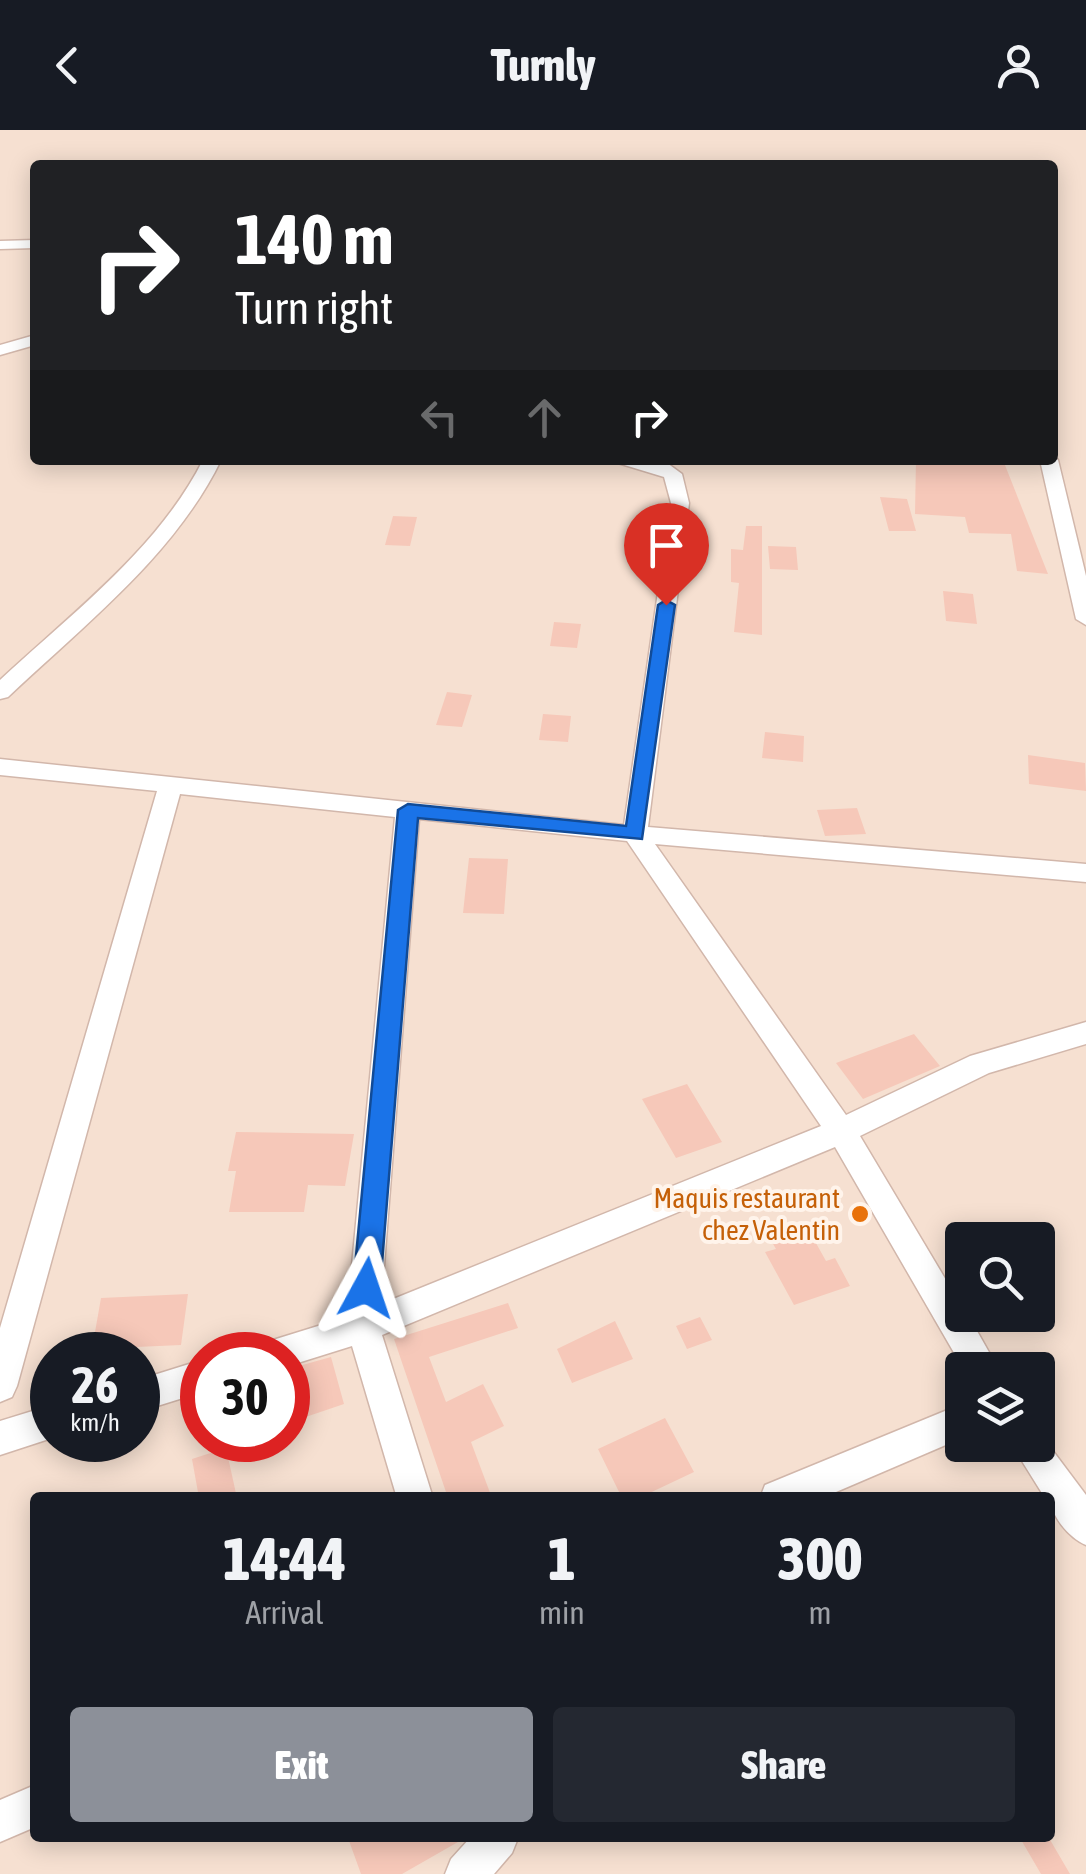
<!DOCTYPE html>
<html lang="en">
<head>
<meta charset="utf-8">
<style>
	:root { --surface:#171b24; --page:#242831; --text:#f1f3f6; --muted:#9ea1a6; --accent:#8c9099 }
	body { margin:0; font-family:"Asap Condensed",sans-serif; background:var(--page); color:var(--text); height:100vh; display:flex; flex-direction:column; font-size:38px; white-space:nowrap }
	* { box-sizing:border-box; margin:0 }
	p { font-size:32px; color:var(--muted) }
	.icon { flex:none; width:55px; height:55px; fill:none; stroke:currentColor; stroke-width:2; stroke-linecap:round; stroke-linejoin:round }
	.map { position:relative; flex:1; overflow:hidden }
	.panel { position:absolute; left:30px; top:1362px; width:1025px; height:350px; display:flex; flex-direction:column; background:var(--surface); border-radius:10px; box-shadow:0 5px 25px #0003 }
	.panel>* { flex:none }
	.hud { position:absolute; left:30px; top:30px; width:1028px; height:305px; border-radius:10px; box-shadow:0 5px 25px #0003; background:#202124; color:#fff; overflow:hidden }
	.buttons { position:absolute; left:945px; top:1092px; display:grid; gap:20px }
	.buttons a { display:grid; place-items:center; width:110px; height:110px; border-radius:10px; background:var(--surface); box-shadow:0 5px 25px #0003; font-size:50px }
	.speed { position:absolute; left:30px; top:1202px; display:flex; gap:20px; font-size:50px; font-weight:700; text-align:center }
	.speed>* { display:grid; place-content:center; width:130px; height:130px; border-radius:50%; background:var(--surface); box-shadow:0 5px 25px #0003; line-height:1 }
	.speed small { font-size:25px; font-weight:400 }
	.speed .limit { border:15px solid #d22; background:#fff; color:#111 }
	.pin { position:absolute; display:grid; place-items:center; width:85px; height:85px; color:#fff; margin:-102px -42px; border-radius:50% 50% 50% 0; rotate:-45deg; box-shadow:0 0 10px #0007 }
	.pin .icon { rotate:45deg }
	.me { position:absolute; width:110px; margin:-55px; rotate:5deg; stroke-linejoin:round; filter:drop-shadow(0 0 8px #0008) }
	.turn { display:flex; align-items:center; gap:35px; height:210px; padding:0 40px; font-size:45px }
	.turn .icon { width:130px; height:130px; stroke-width:2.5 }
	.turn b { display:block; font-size:70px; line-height:85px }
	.lanes { display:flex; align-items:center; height:95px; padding:0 40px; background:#0003; justify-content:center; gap:50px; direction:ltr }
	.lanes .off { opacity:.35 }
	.eta { display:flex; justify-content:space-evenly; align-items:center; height:170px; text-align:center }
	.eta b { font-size:60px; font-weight:800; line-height:70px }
	.cta { display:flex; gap:20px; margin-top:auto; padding:20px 40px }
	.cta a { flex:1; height:115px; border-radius:10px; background:var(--accent); color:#fff; font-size:40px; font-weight:800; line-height:115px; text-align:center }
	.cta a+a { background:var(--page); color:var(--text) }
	header { display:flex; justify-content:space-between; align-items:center; height:130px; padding:0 40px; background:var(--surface); font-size:45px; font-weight:800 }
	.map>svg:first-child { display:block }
</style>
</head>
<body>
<header><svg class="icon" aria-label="back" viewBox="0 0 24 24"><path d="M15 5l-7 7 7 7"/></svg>Turnly<svg class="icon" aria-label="person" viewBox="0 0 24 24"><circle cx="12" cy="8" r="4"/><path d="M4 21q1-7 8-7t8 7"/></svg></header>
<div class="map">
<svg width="1086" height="1744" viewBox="0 0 1086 1744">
	<rect width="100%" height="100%" fill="#fef0e3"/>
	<path fill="#f6e0d1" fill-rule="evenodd" d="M0 0H1086V1744H0ZM35 35H1052V330H35ZM962 1110H1038V1185H962ZM52 1225H138V1310H52ZM202 1225H288V1310H202ZM962 1240H1038V1315H962ZM35 1368H1050V1708H35Z"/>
	<path fill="#f6c8b9" d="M916 330H1003L1048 444 1017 441 1011 404 969 403 965 387 915 384Z
		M880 367 907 369 916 401H889Z
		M393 386 417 387 410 416 385 415Z
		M746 396H762V505L734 502 739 453 731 452V419L743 420Z
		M768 416 796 417 798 440 770 439Z
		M943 461 973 464 977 494 946 491Z
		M554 492 581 494 577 518 550 516Z
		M447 562 472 565 462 597 436 595Z
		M543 584 571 586 568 612 539 610Z
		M765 602 804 606 803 632 762 628Z
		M1028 625 1085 633 1086 661 1029 654Z
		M857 678 866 704 825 706 817 680Z
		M469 728 508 729 504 784 463 783Z
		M914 904 940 936 863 969 836 933Z
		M687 954 722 1012 676 1028 642 969Z
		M236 1002 354 1004 345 1056 308 1055 304 1082H229L236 1041H228Z
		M794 1098 801 1110 812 1106 826 1131 835 1128 850 1156 794 1175 765 1122 776 1119 769 1107Z
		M188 1164 181 1215 92 1219 101 1168Z
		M508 1173 518 1198 429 1227 446 1272 483 1254 504 1296 471 1312 492 1368H448L394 1209Z
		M700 1187 712 1210 687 1219 676 1196Z
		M615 1191 633 1229 572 1253 557 1219Z
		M331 1227 344 1274 288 1293V1239Z
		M665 1288 694 1342 639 1368H622L598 1319Z
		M226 1318 237 1368H199L192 1329Z
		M348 1708H465L402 1744H361Z
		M1020 1708H1049L1070 1744H1041Z"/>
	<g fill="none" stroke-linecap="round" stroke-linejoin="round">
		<defs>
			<path id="minor" d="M35 110V118L0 119V111Z
				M35 205V215L0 225V215Z
				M1052 325 1058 330 1086 446V495L1076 489 1040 330H1052Z
				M203 330H221C175 425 83 496 8 567L0 569V550C71 484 159 418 203 330Z
				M608 330 667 333 682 344 689 373 648 697 1086 734V752L655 714 846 985 970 926 1086 892V914L989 943 860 1006 962 1177V1185H968L999 1240H964L835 1017 382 1205 433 1368H397L352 1216 288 1236V1225H255L260 1214 347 1187 395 687 180 664 17 1256 12 1267 0 1272V1198L157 661 0 645V629L624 695 671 373 664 347ZM419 689 627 711 821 996 381 1174Z
				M202 1230V1262L138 1282V1250Z
				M962 1274V1308L822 1368H760L765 1355Z
				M52 1275V1308L0 1325V1291Z
				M1038 1301 1086 1365V1415C1069 1408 1051 1386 1050 1368H1045L1012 1315H1038Z
				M35 1655V1697L0 1712V1670Z
				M470 1708H518L512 1723 494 1744H445L451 1729Z"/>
		</defs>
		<use href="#minor" stroke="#d2b7ab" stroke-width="3"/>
		<use href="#minor" fill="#fff" fill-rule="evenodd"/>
	</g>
	<path fill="#1a73e8" stroke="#114b97" stroke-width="2.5" d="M666 470 675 475 642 709 418 688 380 1158 376 1166 366 1169 357 1166 353 1158 398 680 408 674 626 696 658 475Z"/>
	<circle fill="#e8710a" stroke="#fff4eb" stroke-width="4" cx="860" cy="1084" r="10"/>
	<g text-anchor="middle" stroke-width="8" stroke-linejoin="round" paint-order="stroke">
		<g font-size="28" fill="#c56008" stroke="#fff4eb" text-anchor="end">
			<text x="840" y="1078">Maquis restaurant<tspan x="840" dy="32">chez Valentin</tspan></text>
		</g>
	</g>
</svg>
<div class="buttons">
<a><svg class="icon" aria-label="search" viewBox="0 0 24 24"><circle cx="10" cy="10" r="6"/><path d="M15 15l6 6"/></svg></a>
<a><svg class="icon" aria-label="layers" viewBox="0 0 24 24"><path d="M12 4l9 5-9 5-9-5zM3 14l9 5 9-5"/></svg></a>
</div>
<div class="speed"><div>26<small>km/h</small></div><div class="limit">30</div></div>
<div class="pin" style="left:666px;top:475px;background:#d93025"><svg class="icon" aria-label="arrive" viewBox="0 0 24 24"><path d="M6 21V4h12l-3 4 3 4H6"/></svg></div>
<svg class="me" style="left:366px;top:1158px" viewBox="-20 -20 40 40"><path d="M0-17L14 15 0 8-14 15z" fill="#1a73e8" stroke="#fff" stroke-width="4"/></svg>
<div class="hud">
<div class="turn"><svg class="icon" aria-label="right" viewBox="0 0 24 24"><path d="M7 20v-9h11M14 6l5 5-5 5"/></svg><div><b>140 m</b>Turn right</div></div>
<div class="lanes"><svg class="icon off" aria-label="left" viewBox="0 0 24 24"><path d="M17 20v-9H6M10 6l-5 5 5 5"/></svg><svg class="icon off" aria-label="ahead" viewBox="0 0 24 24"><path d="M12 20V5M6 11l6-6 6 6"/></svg><svg class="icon" aria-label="right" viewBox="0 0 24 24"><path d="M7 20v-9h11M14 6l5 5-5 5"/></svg></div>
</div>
<section class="panel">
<div class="eta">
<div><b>14:44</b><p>Arrival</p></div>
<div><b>1</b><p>min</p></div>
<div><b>300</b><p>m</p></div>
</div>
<div class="cta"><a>Exit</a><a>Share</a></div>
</section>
</div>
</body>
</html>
